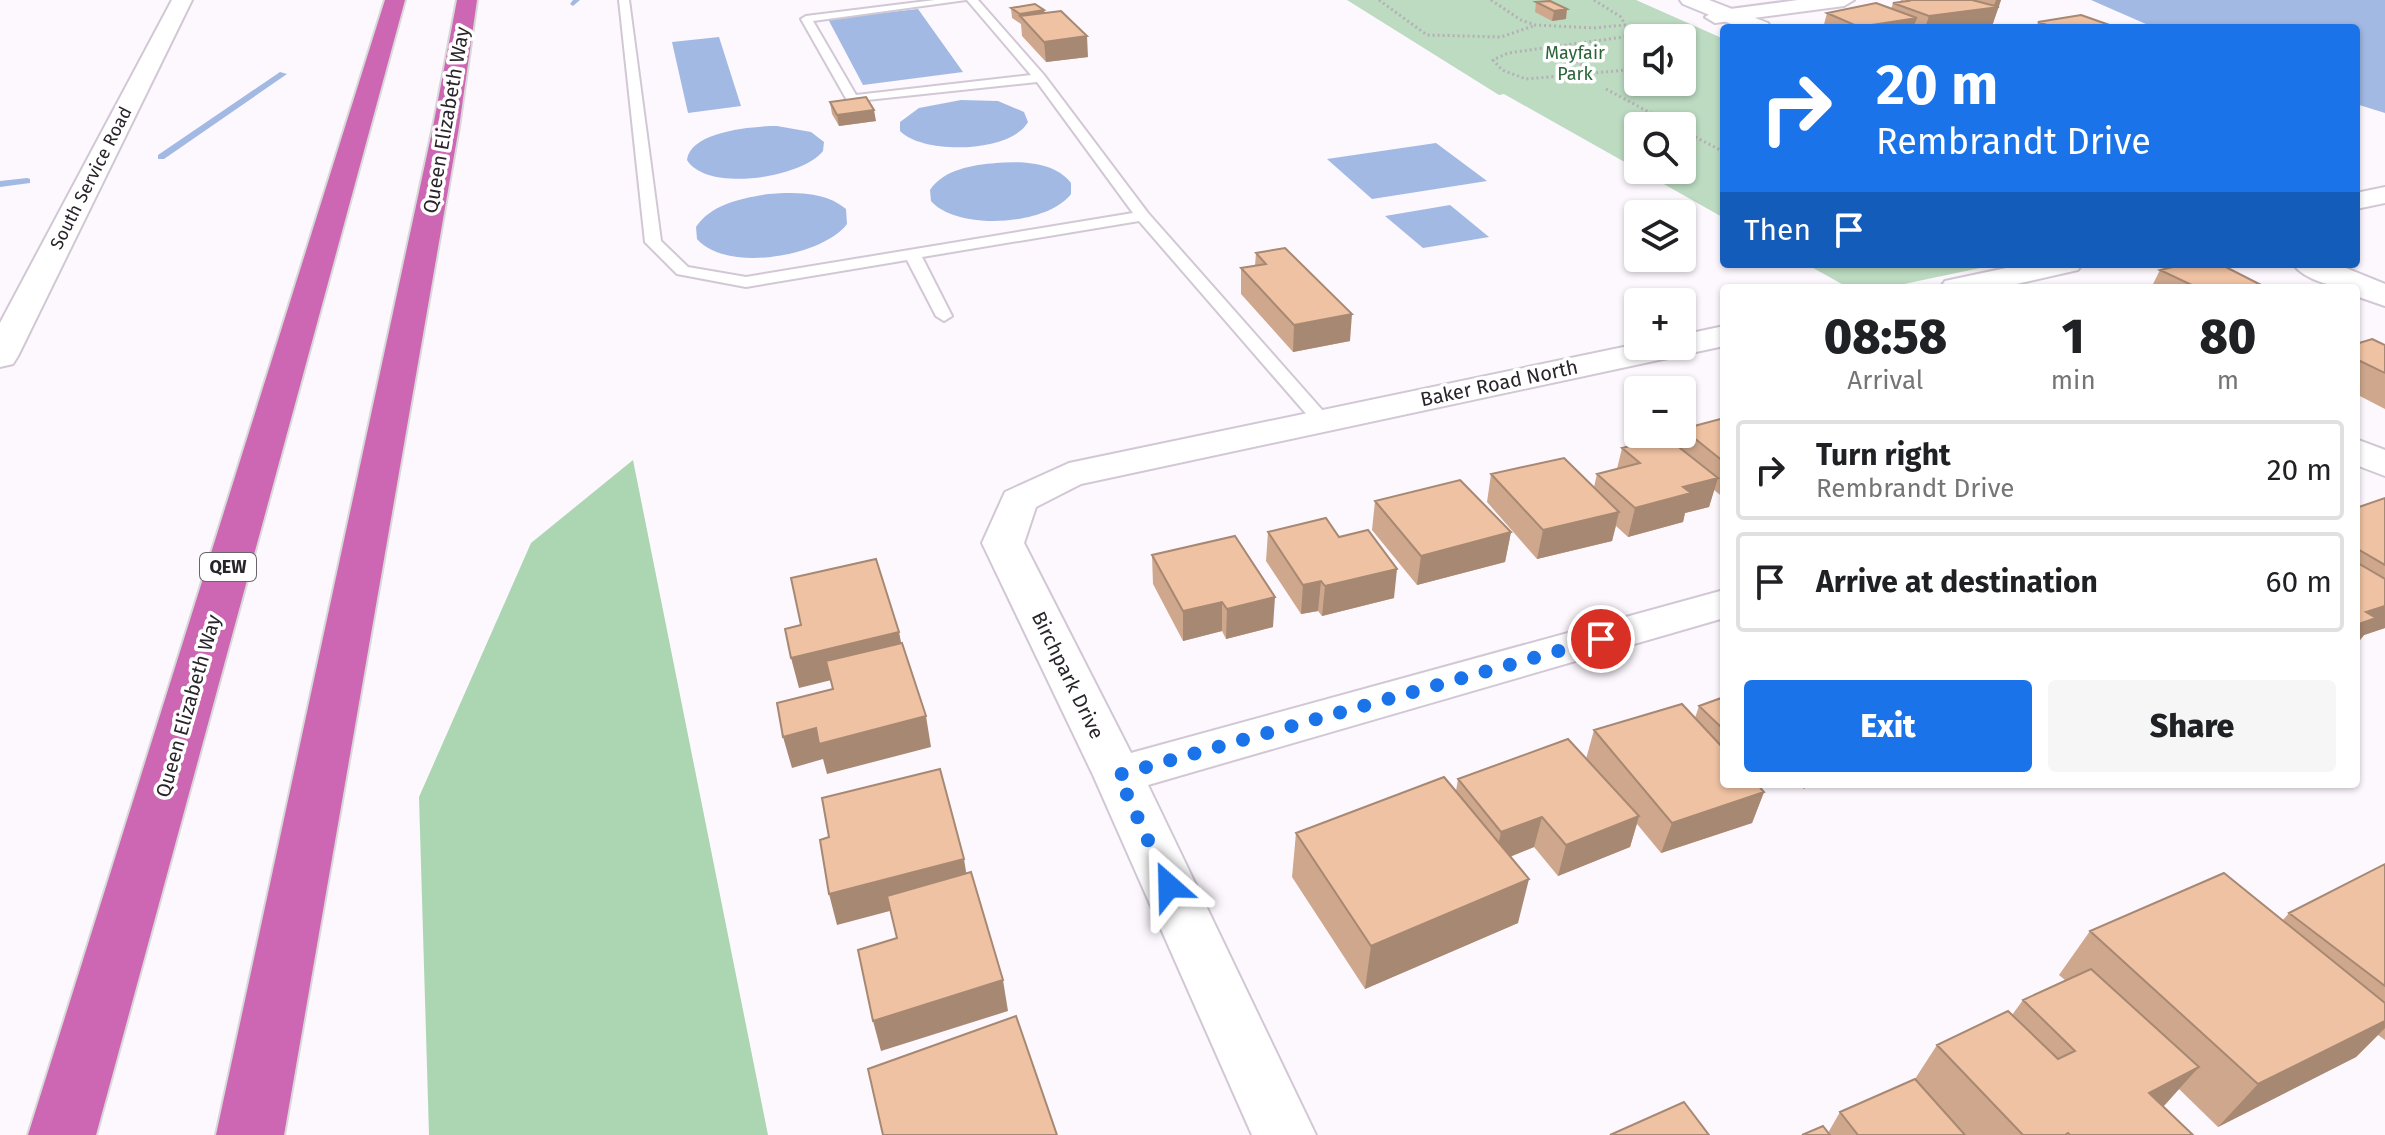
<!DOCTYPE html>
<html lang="en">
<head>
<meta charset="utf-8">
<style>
	:root { --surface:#fff; --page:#f6f6f6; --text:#202124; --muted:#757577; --line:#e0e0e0; --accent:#1a73e8 }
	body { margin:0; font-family:"Fira Sans",sans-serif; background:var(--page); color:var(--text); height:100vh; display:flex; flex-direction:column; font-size:30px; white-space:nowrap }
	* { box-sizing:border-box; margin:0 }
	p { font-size:26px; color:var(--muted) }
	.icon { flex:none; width:44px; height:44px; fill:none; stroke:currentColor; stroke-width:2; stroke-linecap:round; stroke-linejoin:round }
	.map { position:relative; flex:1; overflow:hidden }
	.side { position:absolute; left:1720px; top:284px; width:640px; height:504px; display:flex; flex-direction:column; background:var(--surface); border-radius:8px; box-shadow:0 2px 6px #0004 }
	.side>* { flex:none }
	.top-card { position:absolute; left:1720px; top:24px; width:640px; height:244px; border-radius:8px; box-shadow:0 2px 6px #0004; background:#1a73e8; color:#fff; overflow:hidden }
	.controls { position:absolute; left:1624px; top:24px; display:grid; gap:16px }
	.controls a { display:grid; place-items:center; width:72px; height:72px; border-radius:8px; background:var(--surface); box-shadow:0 2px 6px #0004; font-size:40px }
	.pin { position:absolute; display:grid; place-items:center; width:68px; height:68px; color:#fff; margin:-34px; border:4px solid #fff; border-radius:50%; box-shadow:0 2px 8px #0007 }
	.me { position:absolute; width:88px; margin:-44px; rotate:335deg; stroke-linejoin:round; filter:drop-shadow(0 0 6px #0008) }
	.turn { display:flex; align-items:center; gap:28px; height:168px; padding:0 24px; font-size:36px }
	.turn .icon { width:104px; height:104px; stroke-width:2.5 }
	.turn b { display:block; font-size:56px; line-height:68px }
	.then { display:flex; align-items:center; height:76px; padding:0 24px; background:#0003; gap:16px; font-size:30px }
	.eta { display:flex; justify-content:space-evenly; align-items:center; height:136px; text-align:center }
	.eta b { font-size:48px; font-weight:800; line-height:56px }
	.cta { display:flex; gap:16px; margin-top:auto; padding:16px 24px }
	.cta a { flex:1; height:92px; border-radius:8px; background:var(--accent); color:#fff; font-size:32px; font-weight:800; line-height:92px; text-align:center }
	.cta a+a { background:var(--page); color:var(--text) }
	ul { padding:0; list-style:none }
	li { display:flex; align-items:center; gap:24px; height:100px; margin:0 16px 12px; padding:0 8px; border:4px solid var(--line); border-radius:8px }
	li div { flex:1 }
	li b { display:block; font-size:30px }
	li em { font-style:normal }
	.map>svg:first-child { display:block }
</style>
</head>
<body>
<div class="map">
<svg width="2385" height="1135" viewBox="0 0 2385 1135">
	<rect width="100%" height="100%" fill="#fdf7fe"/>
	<path fill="#bcdbc1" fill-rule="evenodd" d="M1347 0H1636L1724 39V218L1504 94 1499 95ZM1638 38H1682V82H1638ZM1638 126H1682V170H1638Z
		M1806 264H1999L1885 288H1849Z"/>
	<path fill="#acd6b2" d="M633 460 768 1135H429L419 797 531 543Z"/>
	<path fill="#a2b9e4" d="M2091 0H2385V113L2356 104V28H2155Z
		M918 9 963 72 863 85 828 19Z
		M719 37 741 106 688 113 672 42Z
		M961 100 998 101 1024 112 1028 122C1011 153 923 155 900 131V122L919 108Z
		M777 126 811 132 824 142 823 151C802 178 707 193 687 160 690 131 754 126 777 126Z
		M1436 143 1487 181 1372 199 1327 159Z
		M996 163C1022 161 1055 162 1071 183V194C1047 226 957 231 931 201L930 190C944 169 973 165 996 163Z
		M768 194C794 192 825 191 846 209L847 224C822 257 726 273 697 239L696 227C711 204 742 198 768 194Z
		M1450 205 1489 237 1423 248 1385 216Z"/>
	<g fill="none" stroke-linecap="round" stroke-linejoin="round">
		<path fill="#a2b9e4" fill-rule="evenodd" d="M573 0H580L573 6 570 4Z
			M280 72 287 74 164 159H158V155Z
			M27 178 30 179V183L0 187V181Z"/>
		<defs>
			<path id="lane" d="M619 0H629L661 241 688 267 746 277 1133 213 1037 82 848 102 801 19 806 16 935 0H966L813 21 856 95 1031 75 967 0H978L1044 75 1148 213 1331 420 1329 424H1315L1139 221 922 257 952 316 944 321 936 316 907 260 746 287 677 274 645 242Z"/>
			<path id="street" d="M1798 0H1854L1844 6 1715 23 1705 17 1715 11Z
				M2385 187V203L2356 209V193Z
				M2025 264H2082L2078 270 1999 288H1940L1945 281Z
				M1724 326V346L1081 484 1036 507 1024 543 1131 753 1724 590V618L1148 785 1316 1135H1252L1093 775 982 543 1005 492 1069 463 1638 344 1682 346V335Z
				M2356 439 2385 450V476L2356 465Z"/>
			<path id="secondary" d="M172 0H192L18 356 13 364 0 367V323Z
				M1680 0H1709L1768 23 1771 28H1741L1683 4Z
				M2293 264H2336L2385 284V306L2356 296V288C2337 288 2305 281 2293 264Z"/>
			<path id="highway" d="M385 0H405L96 1135H28Z
				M457 0H477L459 127 284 1135H216L433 127Z"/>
		</defs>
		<use href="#lane" stroke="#d2c8d5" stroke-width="4"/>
		<use href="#street" stroke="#d2c8d5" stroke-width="4"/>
		<use href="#secondary" stroke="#d2c8d5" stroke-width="4"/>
		<use href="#highway" stroke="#d8d8d8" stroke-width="4"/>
		<path stroke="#b5b0b6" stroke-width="3" stroke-dasharray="2 3" stroke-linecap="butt" d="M1379 0 1427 35 1501 37 1533 26
			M1491 0 1521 20 1535 25 1594 28 1625 25 1675 35
			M1594 0 1621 17 1625 25
			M1565 46 1569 57 1592 70
			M1638 69 1526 79 1502 70 1493 60 1508 53 1638 35 1646 38
			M1606 89 1675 126
			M1682 130 1724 152"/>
		<use href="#lane" fill="#fff" fill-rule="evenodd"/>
		<use href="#street" fill="#fff" fill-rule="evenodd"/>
		<use href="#secondary" fill="#fff" fill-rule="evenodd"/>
		<use href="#highway" fill="#cd67b3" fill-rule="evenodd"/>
	</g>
	<path fill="#cea78c" d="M1901 0H2001L1992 26 1980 28H1823L1827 13 1891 9 1893 3 1900 2Z
		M1550 1 1566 19 1552 21 1535 12 1536 2Z
		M1011 8 1044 10 1045 13 1088 57 1046 62 1022 36 1021 24 1012 18Z
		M2038 22 2118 28H2036Z
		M830 102 876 121 839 126 832 114Z
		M1256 253 1350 341 1293 352 1241 294V268L1255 266Z
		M2175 264H2220L2267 288H2151L2160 270 2173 267Z
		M2356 344 2385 345V409L2356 394Z
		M1724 418V498L1714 490 1709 507 1685 513 1683 522 1628 537 1616 526 1612 541 1537 559 1487 502 1491 474 1594 487 1597 474 1617 469 1622 448 1678 446 1683 429Z
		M2385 498V628L2364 635 2356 645V508Z
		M1375 501 1511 532 1505 562 1417 585 1372 530Z
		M1268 532 1339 537 1394 598 1322 616 1318 611 1301 614 1266 561Z
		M1152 555 1273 627 1226 639 1222 631 1183 641 1153 584Z
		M1724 697V784L1764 792 1752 823 1661 853 1637 824 1630 847 1558 876 1534 847 1510 857 1518 923 1365 989 1292 877 1296 833 1456 791 1458 779 1586 759 1594 730 1695 718 1699 706Z
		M2385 864V1040L2378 1035 2356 1057 2218 1127 2179 1089 2163 1107 2193 1135H1802L1828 1133 1840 1112 1915 1079 1937 1045 2012 1015 2023 1000 2065 980 2059 975 2090 931 2282 921 2289 913Z"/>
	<path fill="#a78872" d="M1996 0H2001L1992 26 1980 28H1925L1929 16 1993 8Z
		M1567 9 1566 19 1552 21 1554 11Z
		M1044 10 1045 20 1020 16V24V14Z
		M1917 18 1913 28H1859V27Z
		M1087 36 1088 57 1046 62 1044 42Z
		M874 110 876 121 839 126 837 115Z
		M1352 314 1350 341 1293 352 1294 325Z
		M1718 478 1709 507 1685 513 1683 522 1628 537 1635 508 1683 487Z
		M1619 512 1612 541 1537 559 1543 530Z
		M1511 532 1505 562 1417 585 1421 556Z
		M1397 569 1394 598 1322 616 1325 586Z
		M1321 581 1318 611 1301 614 1303 585Z
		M1275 597 1273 627 1226 639 1227 609Z
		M1222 602V631L1183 641V611Z
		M2385 606V628L2364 635 2356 645V625L2366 612Z
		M899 632 905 662 799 688 791 658Z
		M926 716 931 747 827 774 823 759 792 768 783 737 816 728Z
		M1805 784H1815L1803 789Z
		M1764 792 1752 823 1661 853 1672 823Z
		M1639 816 1630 847 1558 876 1566 845Z
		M1542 817 1534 847 1494 863 1501 832Z
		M964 859 969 890 837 925 829 894Z
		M1529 879 1518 923 1365 989 1371 946Z
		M1003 980 1008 1011 881 1051 873 1021Z
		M2385 1021V1028L2356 1057 2218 1127 2258 1084Z
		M2199 1067 2161 1109 2149 1093Z"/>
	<path fill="#efc2a3" stroke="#a78872" stroke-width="2" d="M1906 0H1972L1999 7 1929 16 1893 3 1908 1Z
		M1550 1 1567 9 1554 11 1536 2Z
		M1876 3 1917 18 1859 27 1827 13Z
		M1035 4 1044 10 1020 14 1011 8Z
		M1061 11 1087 36 1044 42 1020 16Z
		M2081 15 2118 28H2056L2038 22Z
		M866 97 874 110 837 115 830 102Z
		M1285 248 1352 314 1294 325 1241 268 1266 264 1256 253Z
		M2186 264H2220L2267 288H2198L2160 270Z
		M2372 339 2385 345V373L2356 359V344Z
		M1724 418V462L1683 429Z
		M1666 437 1718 478 1683 487 1691 493 1635 508 1597 474 1640 463 1622 448Z
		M1564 458 1619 512 1543 530 1491 474Z
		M1460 480 1511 532 1421 556 1375 501Z
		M2385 498V565L2356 548V508Z
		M1326 518 1339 537 1368 530 1397 569 1325 586 1321 581 1303 585 1268 532Z
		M1235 536 1275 597 1227 609 1222 602 1183 611 1152 555Z
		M876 559 899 632 791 658 785 629 801 625 791 578Z
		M2356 562 2385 579V606L2366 612 2376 618 2356 625Z
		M902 643 926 716 819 744 816 728 783 737 777 703 833 689 826 661Z
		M1724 697V730L1699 706Z
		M1682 704 1724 749V784H1757L1764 792 1672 823 1594 730Z
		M1568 739 1639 816 1566 845 1542 817 1501 832 1458 779Z
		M940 769 964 859 829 894 820 840 829 837 822 798Z
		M1444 777 1529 879 1371 946 1296 833Z
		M2385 864V986L2289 913Z
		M971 872 1003 980 873 1021 858 950 897 938 887 896Z
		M2224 873 2385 1003V1021L2258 1084 2090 931Z
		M2091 969 2199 1067 2149 1093 2193 1135H2070L2068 1133 2065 1135H2023L1937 1045 2008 1011 2058 1059 2075 1051 2023 1000Z
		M1016 1016 1057 1135H883L868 1069Z
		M1915 1079 1965 1135H1858L1840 1112Z
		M1684 1102 1709 1135H1610Z
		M1823 1126 1830 1135H1802Z"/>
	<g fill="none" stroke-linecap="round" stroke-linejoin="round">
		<path stroke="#1a73e8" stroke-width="14" stroke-dasharray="0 25.2" d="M1169 886 1118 775 1601 639"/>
	</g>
	<g text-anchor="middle" stroke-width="7" stroke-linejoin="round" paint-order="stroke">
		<g font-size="18" fill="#296537" stroke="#fff">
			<text x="1575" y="59">Mayfair<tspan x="1575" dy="21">Park</tspan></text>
		</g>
		<g font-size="18" fill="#282429" stroke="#fff">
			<text transform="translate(91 178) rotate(-63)" y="6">South Service Road</text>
		</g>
		<rect fill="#fff" stroke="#686669" stroke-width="2" x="200" y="553" width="56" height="28" rx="6"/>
		<g font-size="18" font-weight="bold" fill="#282429">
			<text x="228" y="573">QEW</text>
		</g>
		<g font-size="20" fill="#282429" stroke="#fff">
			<text transform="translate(446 120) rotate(-80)" y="7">Queen Elizabeth Way</text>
			<text transform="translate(1499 383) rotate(-12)" y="7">Baker Road North</text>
			<text transform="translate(1068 675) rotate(64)" y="7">Birchpark Drive</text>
			<text transform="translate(188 706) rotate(-74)" y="7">Queen Elizabeth Way</text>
		</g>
	</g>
</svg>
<div class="controls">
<a><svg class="icon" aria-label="sound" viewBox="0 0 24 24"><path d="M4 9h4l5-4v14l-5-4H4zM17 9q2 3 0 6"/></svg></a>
<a><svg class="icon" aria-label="search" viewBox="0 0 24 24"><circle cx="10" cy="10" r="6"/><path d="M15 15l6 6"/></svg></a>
<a><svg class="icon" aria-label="layers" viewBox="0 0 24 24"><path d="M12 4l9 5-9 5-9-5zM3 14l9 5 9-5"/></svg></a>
<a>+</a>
<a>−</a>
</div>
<div class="pin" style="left:1601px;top:639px;background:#d93025"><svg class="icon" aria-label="arrive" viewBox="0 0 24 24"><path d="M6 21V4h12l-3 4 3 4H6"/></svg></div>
<svg class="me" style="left:1169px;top:886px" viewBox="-20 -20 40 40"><path d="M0-17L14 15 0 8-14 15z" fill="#1a73e8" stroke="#fff" stroke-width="4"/></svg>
<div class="top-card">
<div class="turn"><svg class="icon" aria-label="right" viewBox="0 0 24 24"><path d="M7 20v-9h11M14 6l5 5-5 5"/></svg><div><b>20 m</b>Rembrandt Drive</div></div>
<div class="then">Then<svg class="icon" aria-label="arrive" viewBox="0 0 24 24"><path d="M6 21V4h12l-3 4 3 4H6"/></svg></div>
</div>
<section class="side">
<div class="eta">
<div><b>08:58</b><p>Arrival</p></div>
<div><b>1</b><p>min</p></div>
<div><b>80</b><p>m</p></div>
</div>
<ul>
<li><svg class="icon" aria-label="right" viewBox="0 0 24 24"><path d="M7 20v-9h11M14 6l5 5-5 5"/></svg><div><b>Turn right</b><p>Rembrandt Drive</p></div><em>20 m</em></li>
<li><svg class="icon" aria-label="arrive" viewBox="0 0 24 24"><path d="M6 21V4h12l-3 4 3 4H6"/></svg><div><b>Arrive at destination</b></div><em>60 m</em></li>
</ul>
<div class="cta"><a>Exit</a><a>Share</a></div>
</section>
</div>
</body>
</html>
